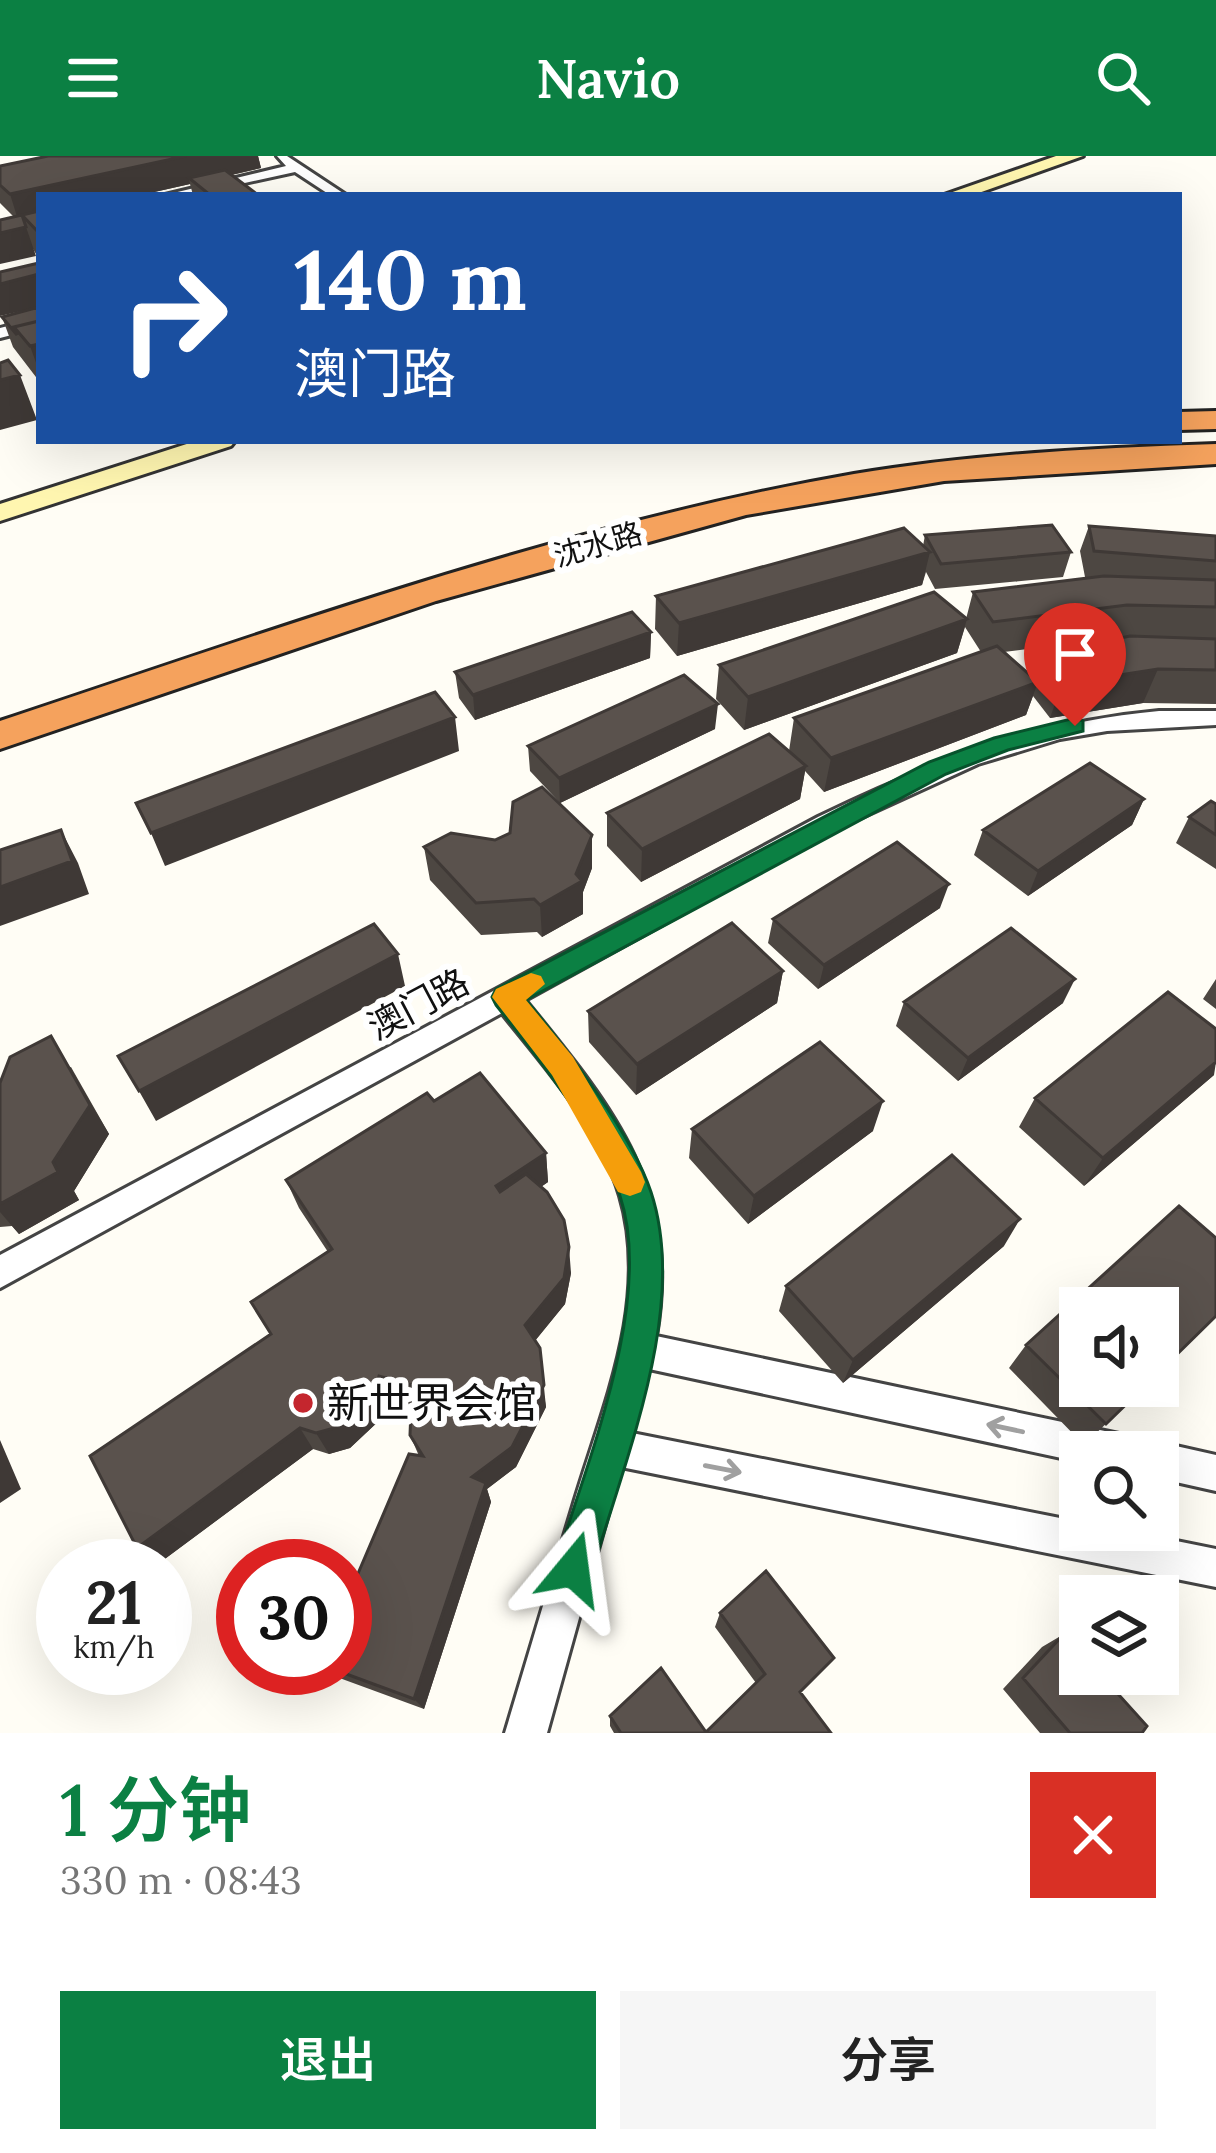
<!DOCTYPE html>
<html lang="zh">
<head>
<meta charset="utf-8">
<style>
	:root { --surface:#fff; --page:#f6f6f6; --text:#222; --muted:#767676; --accent:#0b8043 }
	body { margin:0; font-family:Lora,"Noto Sans SC",serif; background:var(--page); color:var(--text); height:100vh; display:flex; flex-direction:column; font-size:45px; white-space:nowrap }
	* { box-sizing:border-box; margin:0 }
	p { font-size:39px; color:var(--muted) }
	.icon { flex:none; width:66px; height:66px; fill:none; stroke:currentColor; stroke-width:2; stroke-linecap:round; stroke-linejoin:round }
	.map { position:relative; height:1577px; overflow:hidden }
	.details { display:flex; flex-direction:column; background:var(--surface); flex:1 }
	.details>* { flex:none }
	.hud { position:absolute; left:36px; top:36px; width:1146px; height:252px; border-radius:0px; box-shadow:0 12px 48px #0002; background:#1a4fa0; color:#fff; overflow:hidden }
	.fabs { position:absolute; left:1059px; top:1131px; display:grid; gap:24px }
	.fabs a { display:grid; place-items:center; width:120px; height:120px; border-radius:0px; background:var(--surface); box-shadow:0 12px 48px #0002; font-size:60px }
	.speed { position:absolute; left:36px; top:1383px; display:flex; gap:24px; font-size:60px; font-weight:700; text-align:center }
	.speed>* { display:grid; place-content:center; width:156px; height:156px; border-radius:50%; background:var(--surface); box-shadow:0 12px 48px #0002; line-height:1 }
	.speed small { font-size:30px; font-weight:400 }
	.speed .limit { border:18px solid #d22; background:#fff; color:#111 }
	.pin { position:absolute; display:grid; place-items:center; width:102px; height:102px; color:#fff; margin:-123px -51px; border-radius:50% 50% 50% 0; rotate:-45deg; box-shadow:0 0 12px #0007 }
	.pin .icon { rotate:45deg }
	.me { position:absolute; width:132px; margin:-66px; rotate:16deg; stroke-linejoin:round; filter:drop-shadow(0 0 9px #0008) }
	.turn { display:flex; align-items:center; gap:42px; height:252px; padding:0 60px; font-size:54px }
	.turn .icon { width:156px; height:156px; stroke-width:2.5 }
	.turn b { display:block; font-size:84px; line-height:102px }
	.round { display:grid; place-items:center; flex:none; width:126px; height:126px; border-radius:0px; background:var(--page) }
	.headline { display:flex; align-items:center; justify-content:space-between; height:204px; padding:0 60px }
	h1 { font-size:72px; font-weight:600; line-height:90px; color:var(--accent) }
	.button { display:flex; gap:24px; margin-top:auto; padding:24px 60px }
	.button a { flex:1; height:138px; border-radius:0px; background:var(--accent); color:#fff; font-size:48px; font-weight:600; line-height:138px; text-align:center }
	.button a+a { background:var(--page); color:var(--text) }
	header { display:flex; justify-content:space-between; align-items:center; height:156px; padding:0 60px; background:var(--accent); color:#fff; font-size:54px; font-weight:600 }
	.map>svg:first-child { display:block }
</style>
</head>
<body>
<header><svg class="icon" aria-label="menu" viewBox="0 0 24 24"><path d="M4 6h16M4 12h16M4 18h16"/></svg>Navio<svg class="icon" aria-label="search" viewBox="0 0 24 24"><circle cx="10" cy="10" r="6"/><path d="M15 15l6 6"/></svg></header>
<div class="map">
<svg width="1216" height="1577" viewBox="0 0 1216 1577">
	<rect width="100%" height="100%" fill="#fffdf5"/>
	<g fill="none" stroke-linecap="round" stroke-linejoin="round">
		<defs>
			<path id="street" d="M277 0H287L346 39H330L295 16 190 39H165L286 10Z
				M39 162V172L0 182V172Z
				M1159 555H1216V569L1107 575 1060 583 978 608 836 673 525 844C613 952 681 1033 656 1180L1119 1278 1132 1283 1137 1296H1080V1306L649 1213 632 1277 1080 1366V1374H1122L1216 1393V1431L621 1311 547 1577H505C528 1501 550 1425 573 1350 602 1252 651 1144 620 1040 600 972 545 911 502 857L0 1132V1099L818 661C929 607 1035 566 1159 555Z
				M1158 1286 1216 1299V1335L1158 1322V1296H1143Z"/>
			<path id="secondary" d="M1056 0H1083L973 39H944Z
				M196 285H235L231 290 0 365V348Z"/>
			<path id="highway" d="M1216 255V273L1179 274V256Z
				M1216 288V308L944 325 746 359 436 445 0 593V565C281 472 562 369 854 318 974 298 1095 292 1216 288Z"/>
		</defs>
		<use href="#street" stroke="#444" stroke-width="6"/>
		<use href="#secondary" stroke="#333" stroke-width="6"/>
		<use href="#highway" stroke="#222" stroke-width="6"/>
		<use href="#street" fill="#fff" fill-rule="evenodd"/>
		<use href="#secondary" fill="#fff6b0" fill-rule="evenodd"/>
		<use href="#highway" fill="#f5a25d" fill-rule="evenodd"/>
	</g>
	<path fill="#4d4742" fill-rule="evenodd" d="M48 0H258L261 12 232 19 258 39H193L190 28 141 39H39V103L14 61 0 47V10Z
		M39 151V225L13 191 2 161Z
		M1089 370 1216 380V548L1143 547 1050 562 1033 540 1026 559 824 636 805 615 800 643 641 726 607 690V657L789 595 794 562 981 496 965 471 957 497 744 574 716 543 719 509 966 463 973 436 1090 421H1085L1080 395ZM1113 482H1120L1039 499 1032 520 1004 496Z
		M925 379 1071 396 1063 421 935 433 926 416 922 429 677 500 655 473 656 440 923 390Z
		M651 476 650 502 475 564 459 542 455 516Z
		M715 573 560 647 530 615 528 590Z
		M1144 643 1132 669 1028 740 974 699 983 674Z
		M1216 648V713L1176 687 1189 661Z
		M424 691 592 712 583 736V758L542 781 537 776 481 779 430 724Z
		M940 752 818 833 768 787 773 763Z
		M783 815 777 847 636 939 589 886 588 855Z
		M1216 823V853L1203 843Z
		M904 846 1063 847 958 925 896 870Z
		M71 911 109 978 74 1035 79 1044 19 1078 12 1070 0 1071V927Z
		M1214 919 1084 1030 1019 971 1035 942Z
		M434 945 546 997 548 1026 541 1031 571 1117 565 1148 535 1185 546 1251 516 1311 487 1333 491 1346 424 1553 334 1520 324 1512H345L419 1300 410 1279 411 1249 388 1243 383 1261 350 1292 329 1298 313 1293 158 1408 137 1392 270 1178 328 1096 299 1052 286 1024Z
		M692 973 873 975 748 1068 689 1002Z
		M1004 1090 843 1227 779 1155 786 1130Z
		M1026 1189 1145 1230 1084 1289 1009 1212Z
		M720 1457 800 1536 831 1577H614L610 1570V1560L706 1576 756 1527 715 1471Z
		M1064 1478 1142 1577H1040L1003 1533 1042 1491Z"/>
	<path fill="#3f3936" d="M186 0H258L261 12 195 27 189 22 190 28 141 39H39V62L22 59 19 67 10 38Z
		M26 71 36 100 0 108V77Z
		M39 118V151L0 160V128Z
		M39 162V198L38 197 39 215 30 190Z
		M20 219 37 264 0 274V224Z
		M930 396 922 429 677 500 679 467Z
		M967 463 957 497 744 574 748 541Z
		M651 476 650 502 475 564 473 539Z
		M1158 513 1143 547 1050 562 1062 528Z
		M1038 526 1026 559 824 636 831 602Z
		M718 548 715 573 560 647 559 622Z
		M455 561 459 595 165 710 151 677Z
		M806 610 800 643 641 726 642 693Z
		M1144 643 1132 669 1028 740 1038 715Z
		M61 674 78 707 89 738 0 770V731Z
		M592 679V712L583 736V758L542 781 540 749 576 718Z
		M949 728 940 752 818 833 824 809Z
		M398 798 405 830 156 965 139 935Z
		M783 815 777 847 636 939 637 908Z
		M1075 823 1063 847 958 925 968 902Z
		M51 880 109 978 74 1035 79 1044 19 1078 0 1056V1048L53 1006Z
		M1216 906 1214 919 1084 1030 1103 1002Z
		M883 945 873 975 748 1068 754 1040Z
		M546 997 548 1026 500 1058 496 1030Z
		M1020 1063 1004 1090 843 1227 853 1204Z
		M569 1091 571 1117 565 1148 528 1193 525 1169Z
		M540 1192 546 1251 516 1311 487 1333 491 1346 424 1553 414 1543 472 1321Z
		M379 1220 388 1243 383 1261 350 1292 329 1298 316 1277Z
		M300 1272 313 1293 158 1408 137 1392Z
		M0 1284 21 1333 0 1347Z"/>
	<path fill="#5a524d" stroke="#3f3936" stroke-width="3" d="M48 0H186L10 38 0 29V10Z
		M225 14 258 39H210L189 22Z
		M39 55V77L22 59Z
		M39 55 22 59 26 71 0 77V64Z
		M39 107V118L0 128V116Z
		M39 151V165L14 171 17 179 2 161Z
		M39 165V188L30 190 14 171Z
		M8 204 20 219 0 224V207Z
		M1052 369 1071 396 941 408 925 379Z
		M1089 370 1216 380V405L1094 395Z
		M904 372 930 396 679 467 656 440Z
		M1104 420 1216 424V451L1127 449 993 466 973 436Z
		M934 436 967 463 748 541 719 509Z
		M632 456 651 476 473 539 455 516Z
		M1130 480 1216 483V514L1158 513 1062 528 1039 499Z
		M997 490 1038 526 831 602 794 562Z
		M684 519 718 548 559 622 528 590Z
		M435 536 455 561 151 677 136 647Z
		M769 578 806 610 642 693 607 657Z
		M1090 607 1144 643 1038 715 983 674Z
		M542 631 592 679 576 718 582 725 540 749 534 743 476 747 424 691 451 677 495 684 510 677 513 646Z
		M1211 645 1216 648V679L1189 661Z
		M61 674 72 705 0 731V694Z
		M897 686 949 728 824 809 773 763Z
		M732 767 783 815 637 908 588 855Z
		M374 768 398 798 139 935 118 900Z
		M1011 772 1075 823 968 902 904 846Z
		M1168 836 1216 873V906L1103 1002 1035 942Z
		M51 880 90 949 53 1006 58 1016 0 1048V927L10 901Z
		M820 886 883 945 754 1040 692 973Z
		M480 917 546 997 496 1030 500 1036 526 1018 547 1036 564 1064 569 1091 564 1122 525 1169 540 1192 544 1229 512 1291 472 1321 486 1327 414 1543 330 1512H345V1448L409 1298 423 1300 410 1279 412 1229 379 1220 373 1239 338 1271 316 1277 300 1272 137 1392 90 1300 271 1178 251 1146 332 1093 286 1024 427 937 434 945Z
		M952 999 1020 1063 853 1204 786 1130Z
		M1179 1050 1216 1082V1160L1158 1217V1152H1080V1230H1145L1106 1268 1026 1189Z
		M766 1415 834 1502 800 1536 831 1577H621L610 1560 661 1512 706 1576 765 1518 720 1457Z
		M1064 1478 1080 1496V1518H1100L1147 1570 1142 1577H1070L1023 1522Z"/>
	<defs><path id="oneway-shaft" d="M-6 0H5M1.5-3L5.5 0L1.5 3" fill="none" stroke-width="1.6" stroke-linecap="round" stroke-linejoin="round" transform="scale(3)"/></defs>
	<g stroke="#a0a0a0">
		<use href="#oneway-shaft" transform="translate(1005 1272) rotate(-168)"/>
		<use href="#oneway-shaft" transform="translate(723 1313) rotate(11)"/>
	</g>
	<path fill="#0b8043" stroke="#07532c" stroke-width="3" d="M1075 562 1083 565V575L1008 594 946 618 526 844C566 892 632 978 651 1036 689 1151 625 1302 593 1413L587 1427 573 1433 560 1427 554 1413C585 1311 655 1145 620 1040 600 979 537 900 496 849L492 841 496 833 929 606 994 582Z"/>
	<path fill="#f59e0b" d="M531 817 541 820 545 828 526 844 573 901 641 1016 645 1026 641 1036 630 1040 618 1036 552 919 492 841 496 833Z"/>
	<circle fill="#c4262e" stroke="#fff" stroke-width="4.5" cx="303" cy="1247" r="12"/>
	<g text-anchor="middle" stroke-width="12" stroke-linejoin="round" paint-order="stroke">
		<g font-size="30" fill="#111" stroke="#fff">
			<text transform="translate(598 389) rotate(-16)" y="10">沈水路</text>
		</g>
		<g font-size="36" fill="#111" stroke="#fff">
			<text transform="translate(418 848) rotate(-28)" y="13">澳门路</text>
		</g>
		<g font-size="42" fill="#111" stroke="#fff" text-anchor="start">
			<text x="327" y="1262">新世界会馆</text>
		</g>
	</g>
</svg>
<div class="fabs">
<a><svg class="icon" aria-label="sound" viewBox="0 0 24 24"><path d="M4 9h4l5-4v14l-5-4H4zM17 9q2 3 0 6"/></svg></a>
<a><svg class="icon" aria-label="search" viewBox="0 0 24 24"><circle cx="10" cy="10" r="6"/><path d="M15 15l6 6"/></svg></a>
<a><svg class="icon" aria-label="layers" viewBox="0 0 24 24"><path d="M12 4l9 5-9 5-9-5zM3 14l9 5 9-5"/></svg></a>
</div>
<div class="speed"><div>21<small>km/h</small></div><div class="limit">30</div></div>
<div class="pin" style="left:1075px;top:570px;background:#d93025"><svg class="icon" aria-label="arrive" viewBox="0 0 24 24"><path d="M6 21V4h12l-3 4 3 4H6"/></svg></div>
<svg class="me" style="left:573px;top:1413px" viewBox="-20 -20 40 40"><path d="M0-17L14 15 0 8-14 15z" fill="#0b8043" stroke="#fff" stroke-width="4"/></svg>
<div class="hud">
<div class="turn"><svg class="icon" aria-label="right" viewBox="0 0 24 24"><path d="M7 20v-9h11M14 6l5 5-5 5"/></svg><div><b>140 m</b>澳门路</div></div>
</div>
</div>
<section class="details">
<div class="headline"><div><h1>1 分钟</h1><p>330 m · 08:43</p></div><a class="round" style="background:#d93025;color:#fff"><svg class="icon" aria-label="close" viewBox="0 0 24 24"><path d="M6 6l12 12M18 6L6 18"/></svg></a></div>
<div class="button"><a>退出</a><a>分享</a></div>
</section>
</body>
</html>
